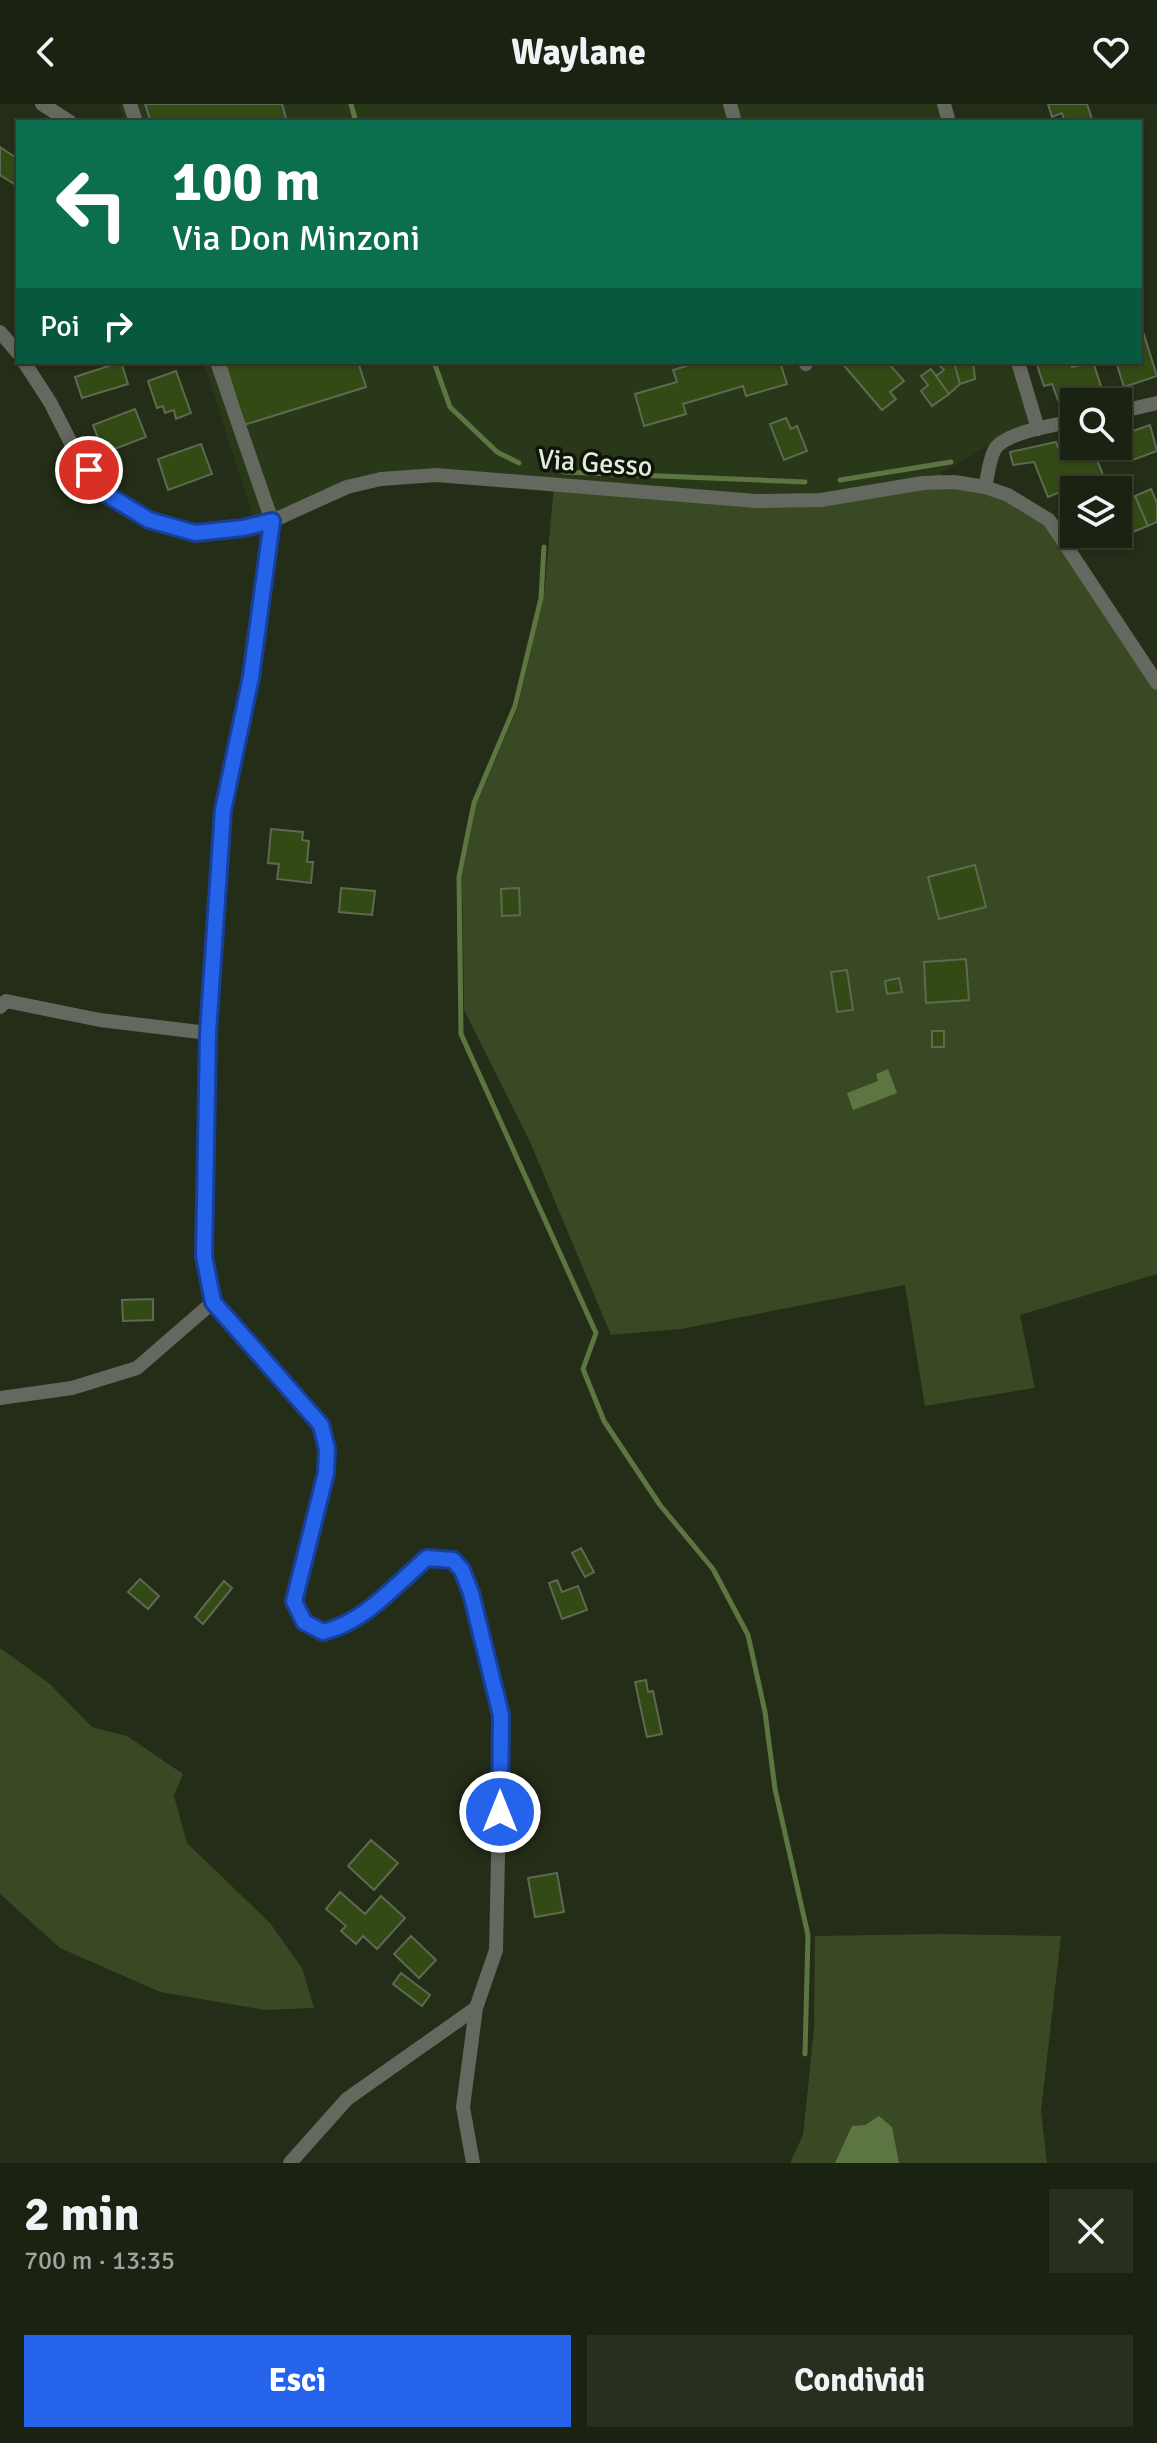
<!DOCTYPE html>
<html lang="it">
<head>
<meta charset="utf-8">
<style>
	:root { --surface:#1a2211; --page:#272f1f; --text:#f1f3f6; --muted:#9fa49f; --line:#383f31; --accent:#2563eb }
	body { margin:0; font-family:Signika,sans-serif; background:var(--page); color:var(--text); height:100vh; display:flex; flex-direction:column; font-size:30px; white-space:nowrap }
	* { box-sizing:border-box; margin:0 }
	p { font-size:26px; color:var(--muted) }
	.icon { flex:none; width:44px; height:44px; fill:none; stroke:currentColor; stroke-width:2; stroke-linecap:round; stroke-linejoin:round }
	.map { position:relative; height:2059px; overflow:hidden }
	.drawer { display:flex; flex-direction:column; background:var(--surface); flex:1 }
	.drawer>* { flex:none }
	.guide { position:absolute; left:16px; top:16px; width:1126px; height:244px; border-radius:0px; box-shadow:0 2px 6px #0004,0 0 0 2px var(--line); background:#0b6e4f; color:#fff; overflow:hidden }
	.tools { position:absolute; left:1060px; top:284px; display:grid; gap:16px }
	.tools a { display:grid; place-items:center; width:72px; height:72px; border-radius:0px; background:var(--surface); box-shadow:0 2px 6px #0004,0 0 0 2px var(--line); font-size:40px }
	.pin { position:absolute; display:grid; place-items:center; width:68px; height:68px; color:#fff; margin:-34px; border:4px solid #fff; border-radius:50%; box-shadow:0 2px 8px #0007 }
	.me { position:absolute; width:88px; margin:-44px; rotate:0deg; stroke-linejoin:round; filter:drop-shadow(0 0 6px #0008) }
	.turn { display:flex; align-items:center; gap:28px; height:168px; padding:0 24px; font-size:36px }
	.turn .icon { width:104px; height:104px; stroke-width:2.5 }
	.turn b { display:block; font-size:56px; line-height:68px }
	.then { display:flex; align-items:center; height:76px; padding:0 24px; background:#0003; gap:16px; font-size:30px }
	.round { display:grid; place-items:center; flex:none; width:84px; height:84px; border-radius:0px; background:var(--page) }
	.overview { display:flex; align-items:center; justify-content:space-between; height:136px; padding:0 24px }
	h1 { font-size:48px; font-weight:700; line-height:60px }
	.button { display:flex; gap:16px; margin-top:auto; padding:16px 24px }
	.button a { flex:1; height:92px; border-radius:0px; background:var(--accent); color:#fff; font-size:32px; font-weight:700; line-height:92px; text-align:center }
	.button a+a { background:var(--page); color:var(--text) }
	header { display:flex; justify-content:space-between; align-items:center; height:104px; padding:0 24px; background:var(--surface); font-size:36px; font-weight:700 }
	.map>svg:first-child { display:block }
</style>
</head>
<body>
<header><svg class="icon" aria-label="back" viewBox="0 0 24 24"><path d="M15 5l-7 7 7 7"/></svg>Waylane<svg class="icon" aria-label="heart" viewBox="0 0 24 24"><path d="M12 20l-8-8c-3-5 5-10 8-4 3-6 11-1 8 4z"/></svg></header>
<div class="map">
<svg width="1157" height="2059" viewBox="0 0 1157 2059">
	<rect width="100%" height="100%" fill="#232d17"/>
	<path fill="#2a381a" d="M119 0H945L950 18H125Z
		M203 258H1022L1038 313 939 370 832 394 389 371 315 398 254 414Z"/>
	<path fill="#384924" d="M939 370 1001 387 1054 429 1157 576V1170L1020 1211 1035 1284 925 1302 905 1181 681 1225 611 1231 530 1038 464 906 462 773 476 701 518 603 544 491 554 381 832 394Z
		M0 1544 50 1580 92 1623 127 1632 183 1670 174 1692 187 1739 270 1819 302 1864 314 1904 265 1906 160 1888 60 1844 0 1790Z
		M938 1830 1061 1832 1041 2007 1047 2059H790L803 2031 814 1925 815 1832Z"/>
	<path fill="#5d7641" d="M888 965 897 989 853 1006 847 989 878 977 876 970Z
		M879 2012 892 2023 899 2059H835L852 2022 865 2021Z"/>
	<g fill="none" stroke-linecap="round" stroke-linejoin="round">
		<path stroke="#5d7641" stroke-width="5" d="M351 0 356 18
			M434 258 450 303 497 348 519 359
			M564 368 805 378
			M840 376 951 358
			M544 443 541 494 515 602 474 699 459 773 461 930 596 1229 583 1265 604 1317 660 1401 713 1465 748 1531 765 1608 775 1685 808 1831 805 1950"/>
	</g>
	<path fill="#334a15" stroke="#5d6a51" stroke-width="2" d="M145 0H282L287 18H151Z
		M1048 0H1087L1093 18H1065L1062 9 1052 13Z
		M0 43 18 55V74L14 80 0 71Z
		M1140 218 1157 272 1124 283 1116 258H1140Z
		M121 258 128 280 82 294 75 273Z
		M225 258H358L366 283 244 321Z
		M700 258H736L737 261 780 258 787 280 746 292 743 282 683 300 686 310 644 322 635 290 677 278 673 266Z
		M841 258H895L889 260 904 277 890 288 896 295 882 306Z
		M943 258H954L960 280 949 290 936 272 944 266 940 262Z
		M954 258H973L975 275 960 280Z
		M1036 258H1070L1072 263 1093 258 1101 282 1058 296 1052 280 1044 282Z
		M931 265 949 290 932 302 921 287 928 281 921 272Z
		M176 267 191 309 176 315 174 306 165 309 163 302 157 304 148 277Z
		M135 305 146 333 104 349 93 321Z
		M786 314 791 325 797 322 807 347 784 356 770 320Z
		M1150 321 1157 347 1130 357 1121 331Z
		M1056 338 1059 346 1074 340 1109 342 1112 350 1097 356 1103 371 1048 393 1034 358 1013 361 1010 348Z
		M201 340 212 370 168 386 158 355Z
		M1151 385 1157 399V418L1148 422 1135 392Z
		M1135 392 1148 422 1128 430 1118 399Z
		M271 725 303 728 302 736 309 737 307 758H313L311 779 277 775 279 760 268 759Z
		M975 761 986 803 939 815 928 773Z
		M341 784 375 787 372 811 339 808Z
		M519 784 520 811 502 812 501 785Z
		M966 855 969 896 926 899 924 858Z
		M847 866 853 906 837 908 831 868Z
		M899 874 902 888 887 890 885 877Z
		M932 927H944V943H932Z
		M153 1195V1216L123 1217 122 1196Z
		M581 1444 594 1468 585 1473 572 1449Z
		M140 1475 159 1492 148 1505 128 1488Z
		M557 1476 562 1488 578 1482 587 1506 562 1515 549 1479Z
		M224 1477 232 1484 203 1520 195 1513Z
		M646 1576 648 1588 653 1587 662 1630 647 1633 635 1578Z
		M371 1736 398 1759 374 1786 348 1762Z
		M557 1769 564 1808 535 1813 528 1774Z
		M340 1788 365 1810 381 1792 405 1814 377 1845 363 1832 356 1840 341 1827 346 1822 326 1805Z
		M411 1832 436 1856 419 1874 394 1850Z
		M401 1869 430 1891 422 1902 393 1880Z"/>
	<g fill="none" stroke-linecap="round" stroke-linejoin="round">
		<path stroke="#63695e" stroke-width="14" d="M42 0 70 18
			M130 0 136 18
			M730 0 735 18
			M944 0 949 18
			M0 228 18 249
			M24 258 50 298 74 345 103 388 149 416 195 429 243 424 272 417 347 383 381 375 436 371 756 397 821 396 923 379 954 378 985 383 1008 391 1049 416 1157 579
			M217 258 272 417 251 573 223 706 208 929 204 1152 213 1198 321 1321 327 1345 326 1369 294 1497 304 1518 323 1528C365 1518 395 1481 427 1454L453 1456 462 1466 471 1489 501 1611 496 1846 476 1904 347 1995 290 2059
			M805 258 806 260
			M1018 258 1038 325
			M1118 308 1157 299
			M985 383C988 372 989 355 995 345 1006 328 1055 321 1074 317
			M0 903 6 897 100 916 208 929
			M0 1294 72 1284 137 1264 213 1198
			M473 2059 463 2003 476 1904"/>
	</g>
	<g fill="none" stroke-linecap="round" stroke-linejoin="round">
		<defs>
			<path id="route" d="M89 366 103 388 149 416 195 429 243 424 272 417 251 573 223 706 208 929 204 1152 213 1198 321 1321 327 1345 326 1369 294 1497 304 1518 323 1528C365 1518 395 1481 427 1454L453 1456 462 1466 471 1489 501 1611 500 1708"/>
		</defs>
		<use href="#route" stroke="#184099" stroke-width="20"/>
		<use href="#route" stroke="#2563eb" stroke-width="14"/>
	</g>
	<g text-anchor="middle" stroke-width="7" stroke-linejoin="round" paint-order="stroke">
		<g font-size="28" fill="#e2eadb" stroke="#0f140a">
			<text transform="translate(595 358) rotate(4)" y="10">Via Gesso</text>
		</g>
	</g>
</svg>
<div class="tools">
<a><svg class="icon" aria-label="search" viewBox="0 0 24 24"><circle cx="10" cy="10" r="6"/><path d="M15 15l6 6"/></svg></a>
<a><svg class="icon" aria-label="layers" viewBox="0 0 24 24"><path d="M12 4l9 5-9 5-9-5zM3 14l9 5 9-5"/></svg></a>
</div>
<div class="pin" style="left:89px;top:366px;background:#d93025"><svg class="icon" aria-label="arrive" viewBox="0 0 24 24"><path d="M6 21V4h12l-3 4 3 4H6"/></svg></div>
<svg class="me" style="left:500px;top:1708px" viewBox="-20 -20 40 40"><circle r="17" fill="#2563eb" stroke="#fff" stroke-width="3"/><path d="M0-11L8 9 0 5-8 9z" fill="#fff"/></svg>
<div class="guide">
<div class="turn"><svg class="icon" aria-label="left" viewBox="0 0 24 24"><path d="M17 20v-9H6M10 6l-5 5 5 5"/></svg><div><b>100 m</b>Via Don Minzoni</div></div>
<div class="then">Poi<svg class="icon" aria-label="right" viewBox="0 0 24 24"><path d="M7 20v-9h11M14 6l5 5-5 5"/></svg></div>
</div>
</div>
<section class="drawer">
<div class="overview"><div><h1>2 min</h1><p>700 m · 13:35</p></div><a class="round"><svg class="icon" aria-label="close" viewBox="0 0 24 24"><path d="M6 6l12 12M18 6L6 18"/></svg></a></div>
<div class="button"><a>Esci</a><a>Condividi</a></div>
</section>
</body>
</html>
